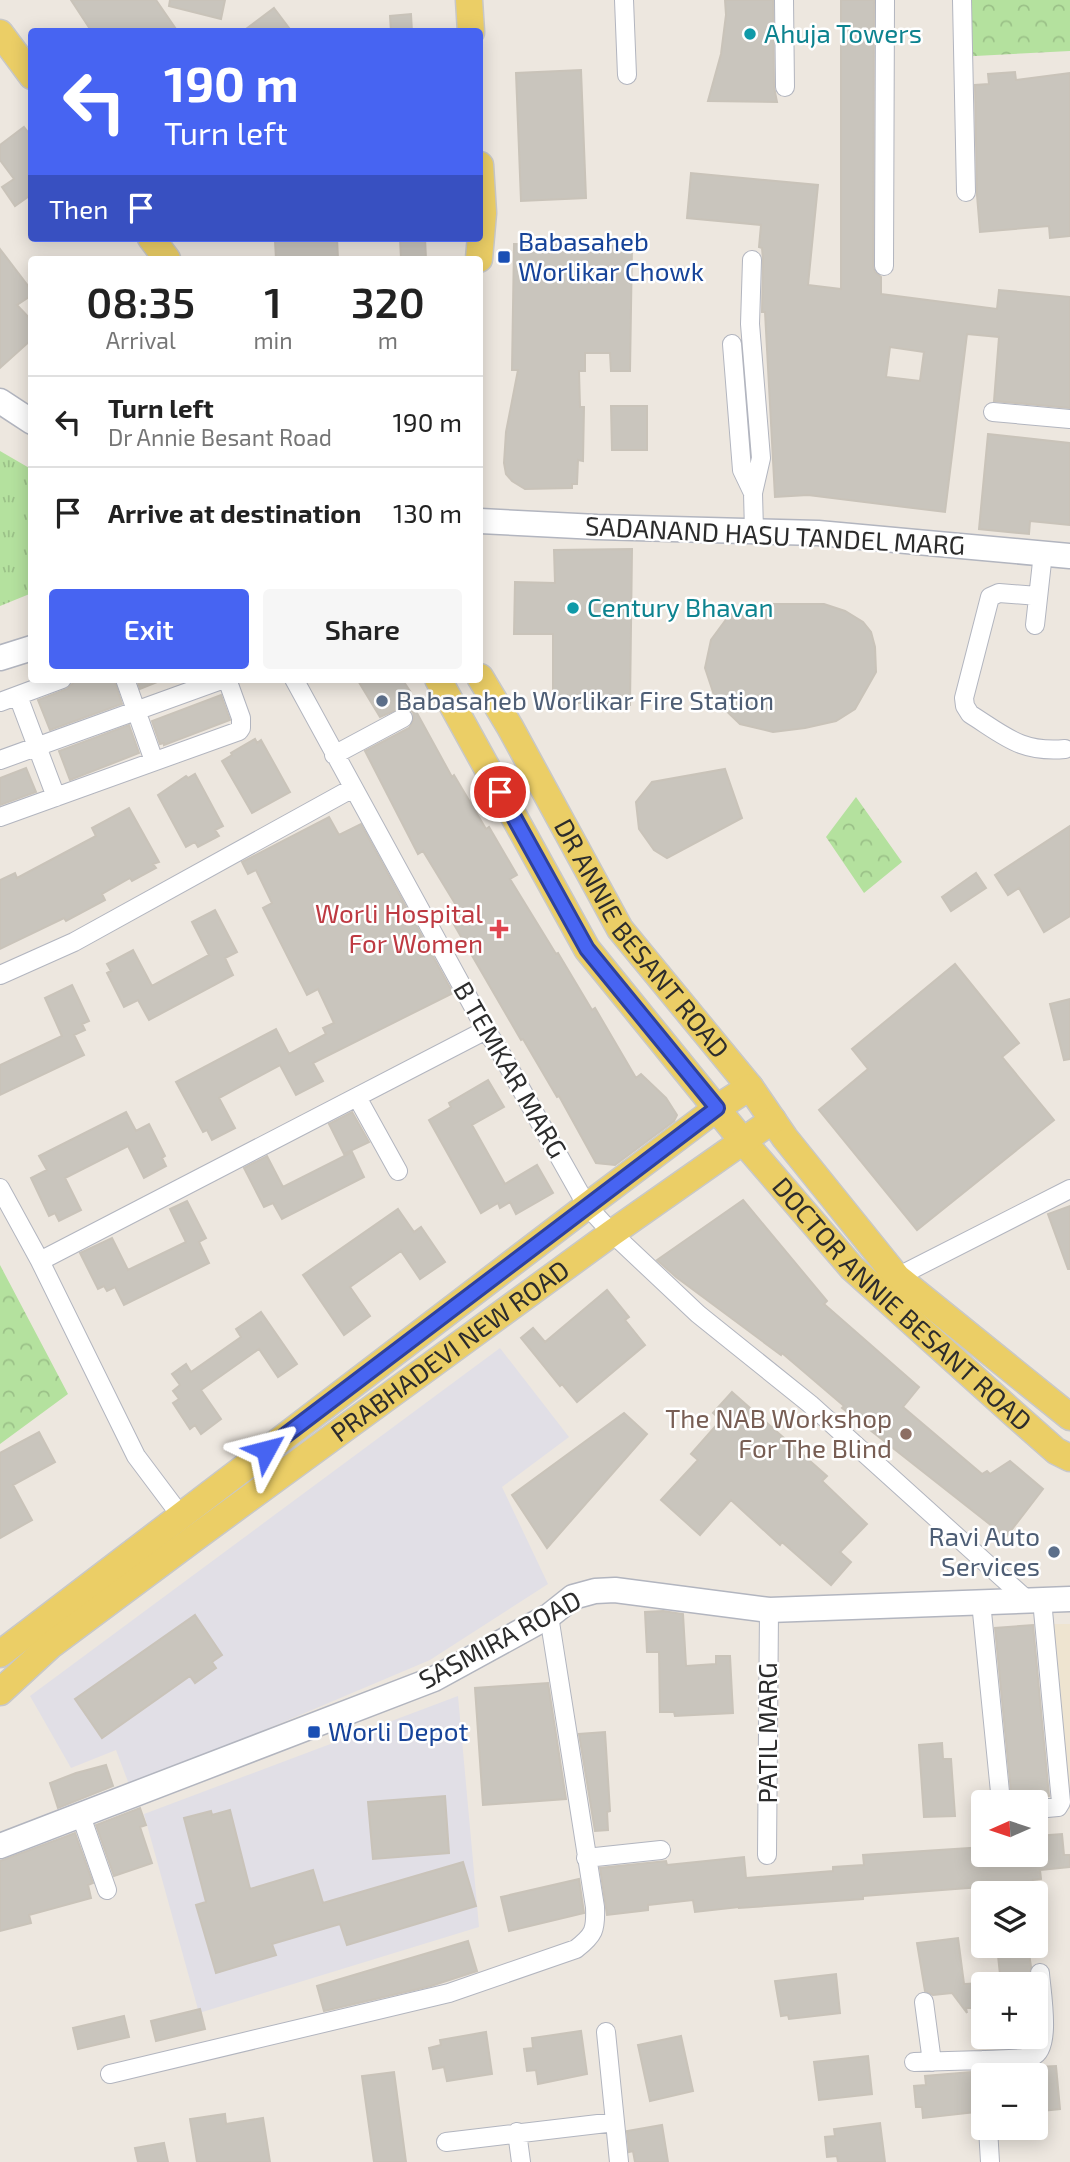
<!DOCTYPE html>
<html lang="en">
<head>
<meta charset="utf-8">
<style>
	:root { --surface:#fff; --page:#f6f6f6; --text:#222; --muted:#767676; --line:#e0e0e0; --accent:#4764f2 }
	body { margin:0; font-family:"Exo 2",sans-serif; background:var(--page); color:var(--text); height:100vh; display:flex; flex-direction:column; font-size:26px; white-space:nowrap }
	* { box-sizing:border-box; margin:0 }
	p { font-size:23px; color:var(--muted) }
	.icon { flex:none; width:38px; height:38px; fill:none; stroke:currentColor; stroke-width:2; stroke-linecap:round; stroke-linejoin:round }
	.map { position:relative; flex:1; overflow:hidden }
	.panel { position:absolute; left:28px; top:256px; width:455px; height:427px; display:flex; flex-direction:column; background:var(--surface); border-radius:7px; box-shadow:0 4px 18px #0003 }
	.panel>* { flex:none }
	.banner { position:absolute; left:28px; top:28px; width:455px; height:214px; border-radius:7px; box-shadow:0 4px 18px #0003; background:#4764f2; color:#fff; overflow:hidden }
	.needle { width:46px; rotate:267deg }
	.controls { position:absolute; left:971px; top:1790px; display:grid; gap:14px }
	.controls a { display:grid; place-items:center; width:77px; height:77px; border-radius:7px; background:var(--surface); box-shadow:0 4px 18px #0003; font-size:35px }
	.pin { position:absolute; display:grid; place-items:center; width:60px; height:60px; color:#fff; margin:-30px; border:4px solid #fff; border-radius:50%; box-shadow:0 2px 7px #0007 }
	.me { position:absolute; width:77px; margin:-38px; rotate:52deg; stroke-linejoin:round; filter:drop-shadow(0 0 5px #0008) }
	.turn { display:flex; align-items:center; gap:24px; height:147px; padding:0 21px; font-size:32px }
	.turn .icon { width:91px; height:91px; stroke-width:2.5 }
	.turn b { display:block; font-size:49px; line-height:60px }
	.then { display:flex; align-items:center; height:66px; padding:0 21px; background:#0003; gap:14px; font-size:26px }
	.eta { display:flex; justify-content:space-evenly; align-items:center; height:119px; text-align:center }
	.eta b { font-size:42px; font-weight:600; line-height:49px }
	.cta { display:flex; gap:14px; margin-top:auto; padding:14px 21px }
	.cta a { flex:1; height:80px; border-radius:7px; background:var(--accent); color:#fff; font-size:28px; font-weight:600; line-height:80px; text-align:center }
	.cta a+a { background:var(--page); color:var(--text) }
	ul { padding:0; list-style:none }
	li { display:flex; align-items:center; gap:21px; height:91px; padding:0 21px; border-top:2px solid var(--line) }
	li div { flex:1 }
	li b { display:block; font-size:26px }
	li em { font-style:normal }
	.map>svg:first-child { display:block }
</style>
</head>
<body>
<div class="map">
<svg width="1070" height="2162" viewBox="0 0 1070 2162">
	<defs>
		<pattern id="grass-tufts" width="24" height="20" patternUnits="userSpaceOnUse" patternTransform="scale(1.75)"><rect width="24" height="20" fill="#b4e19e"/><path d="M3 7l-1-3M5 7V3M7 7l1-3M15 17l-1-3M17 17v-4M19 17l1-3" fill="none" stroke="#9bc188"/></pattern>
		<pattern id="park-crowns" width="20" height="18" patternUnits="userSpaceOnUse" patternTransform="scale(1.75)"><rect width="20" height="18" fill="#b4e19e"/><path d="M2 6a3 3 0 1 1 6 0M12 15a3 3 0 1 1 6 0" fill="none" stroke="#9bc188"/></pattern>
	</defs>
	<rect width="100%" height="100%" fill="#ede7df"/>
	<path fill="#e1dfe6" d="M500 1348 569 1437 502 1487 548 1584 430 1660 130 1787 116 1750 71 1768 30 1696Z
		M458 1696 479 1927 199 2013 144 1814Z"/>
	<path fill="#eee4d0" d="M1050 1624H1070V1809H1069Z"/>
	<path fill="url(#grass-tufts)" d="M0 451 31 469 32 593 0 606Z"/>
	<path fill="url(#park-crowns)" d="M954 0H1070V51L956 57Z
		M856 797 902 862 864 893 826 837Z
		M0 1265 68 1394 0 1444Z"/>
	<path fill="#c9c5bd" stroke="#c9c3b9" stroke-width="2" fill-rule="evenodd" d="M71 0H156L178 32H92Z
		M170 0H225L221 19 169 6Z
		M725 0H773L774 87 777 102 708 101 721 54 726 15Z
		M841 0H874L873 266 875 272 881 277V294L997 309 999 290 1070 297V408L994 401 999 337 967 334 945 512 808 495 775 497 765 312H762L763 260 762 248 759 247 761 225 687 218 691 173 818 185 808 285 841 289ZM890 347 924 352 920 381 886 377Z
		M274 8 292 32H242Z
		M411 14 412 32H391L390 16Z
		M581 70 586 198 521 201 516 73Z
		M1015 72 1016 80 1070 73V236L1050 238 1049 226 980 232 977 195 975 85 989 84 988 74Z
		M24 127 32 137V194L15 206 2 187 14 179 0 160V145Z
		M318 238H337L338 259H276L275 241Z
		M400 238H425L426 259H401Z
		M514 244 632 246 630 371H611L610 353H585V371H579L580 407H584L583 461 578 460 577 484H572V488L525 489 512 481 506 474 504 463 506 432 518 370H512Z
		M0 249 32 291V295L17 305 32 321V339L0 368Z
		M611 406H647V450H612Z
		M988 434 1070 443V525L1030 521 1029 534 979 529Z
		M632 549 630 705 553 702V634H514L515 582 555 583 554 550Z
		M762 604H824L845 611 863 622 871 632 875 647 876 672 855 709 836 721 805 728 773 732 740 724 716 701 705 668 711 640 730 614Z
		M77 679H114L122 704 50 730 38 700 67 689Z
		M137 679H162V680L140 689Z
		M357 679H402L410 691 406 693 452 777 454 775 486 829 489 827 517 875 510 879 556 954 558 953 592 1010 595 1008 636 1078 641 1074 666 1098 677 1115 674 1121 615 1165 596 1163 559 1096 557 1097 523 1039 521 1040 452 921 462 915 423 851 418 854 365 751 409 728 414 719 413 712 403 707 380 717Z
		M221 695 230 720 164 745V743L160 744 152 721Z
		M129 725 139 753 70 780 59 751Z
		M255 739 257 743 261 740 290 792 252 813 222 761 232 755 231 753Z
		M26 768 36 792 0 805V778Z
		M725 769 742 818 667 858 654 850 639 829 636 802 652 782Z
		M195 774 223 826 215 830 219 836 198 847 195 842 186 847 158 795 186 776 188 778Z
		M129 808 159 862 153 864 156 868 132 881 130 878 102 894 105 900 66 921 64 918 0 949V880L15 873 17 878 96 836 92 828Z
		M329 817 339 835 361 824 453 993 313 1063 323 1081 296 1095 280 1065 219 1098 235 1128 212 1140 207 1130 203 1132 176 1082 276 1029 289 1054 326 1034 323 1028 334 1023 318 989 307 995 263 908 272 903 256 870 248 874 242 862Z
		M1070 826V916L1044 932 1019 888 1008 895 995 875Z
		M976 873 986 888 951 911 942 897Z
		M215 910 237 952 225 958 233 975 149 1020 138 1000 124 1007 107 973 111 971 107 964 133 950 152 986 209 955 192 922Z
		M955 964 1019 1043 1002 1057 1054 1120 917 1230 819 1110 868 1069 852 1049Z
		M72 985 89 1021 82 1024 85 1030 74 1035 84 1055 0 1095V1065L62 1036 45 998Z
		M1070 999V1059L1064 1060 1050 1004Z
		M488 1080 504 1107 472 1125 505 1184 537 1165 553 1193 516 1214 510 1202 500 1208 498 1203 481 1213 429 1120 451 1107 449 1103Z
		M126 1112 136 1131 149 1124 165 1156 162 1158 166 1166 144 1178 128 1146 65 1178 81 1210 59 1221 55 1213 49 1216 31 1178 47 1170 39 1156Z
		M352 1112 369 1142 344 1154 329 1124Z
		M352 1152 364 1177 282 1219 273 1203 264 1207 244 1168 267 1156 283 1187Z
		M743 1200 827 1301 824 1304 919 1387 903 1407 982 1474 987 1471 990 1474 1010 1461 1043 1489 1006 1537 842 1408 844 1406 782 1353 781 1355 676 1277 657 1260Z
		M187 1201 206 1238 199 1242 209 1263 124 1305 115 1287 107 1291 104 1286 98 1289 80 1253 112 1238 128 1270 186 1242 170 1209Z
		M1070 1206V1269H1068L1048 1214Z
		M398 1209 414 1232 421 1227 445 1262 420 1279 401 1251 350 1287 370 1316 344 1335 303 1275Z
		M607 1290 629 1317 625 1320 645 1345 577 1402 562 1384 560 1386 521 1338 533 1328 545 1342Z
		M261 1312 297 1364 278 1377 259 1349 201 1390 221 1419 201 1434 195 1425 190 1429 173 1403 179 1399 173 1391 180 1385 172 1374 186 1364 191 1372 241 1337 236 1329Z
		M732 1392 827 1476 822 1481 867 1524 840 1552 851 1562 831 1585 782 1542 780 1545 731 1500 700 1535 661 1500 698 1460 691 1454 721 1420 713 1413Z
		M624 1413 647 1434 547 1548 512 1495Z
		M39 1432 55 1462 13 1485 32 1520 0 1538V1453Z
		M663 1611 683 1614 686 1666 716 1664V1656H730L733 1713 675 1716 674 1712H660L659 1652H647L645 1612Z
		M195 1615 222 1655 212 1662 216 1668 195 1683 190 1676 102 1738 75 1699Z
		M1033 1625 1049 1796 1012 1802 995 1628Z
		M548 1683 566 1799 483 1805 475 1688Z
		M605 1732 610 1811 607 1812 608 1830 595 1831 579 1734Z
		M942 1743 943 1759H951L955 1816 924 1817 919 1745Z
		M106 1765 113 1786 58 1808 50 1783 76 1773Z
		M445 1796 449 1853 373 1859 368 1802Z
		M140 1808 146 1825 140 1827 152 1863 114 1876 96 1825Z
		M230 1810 250 1889 313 1870 323 1903 463 1862 476 1906 347 1945 340 1924 272 1944 276 1955 216 1973 196 1905 206 1902 184 1818 211 1811 212 1815Z
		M75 1833 93 1883 88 1885 91 1898 29 1915 31 1923 0 1931V1861Z
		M1062 1834 1064 1855H1070V1867L1040 1870 1041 1879 1033 1880V1883L863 1896V1899L739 1908V1907L695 1912 693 1900 648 1905V1910L607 1915 600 1868 666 1861 667 1865 744 1857 746 1878 833 1871V1867L864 1865 863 1855 984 1847V1855H1036V1836Z
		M579 1879 584 1913 509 1931 501 1897Z
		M958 1938 964 1984 984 1983V2000L972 2008H966L967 2013 952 1993 933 1995 925 1991 917 1943Z
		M468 1941 477 1971 431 1986 324 2011 317 1986Z
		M997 1946H1028L1031 1967 1029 1980 1001 1984Z
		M836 1974 840 2013 789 2019 788 2015 781 2016 775 1981Z
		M200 2009 205 2029 156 2041 151 2021Z
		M124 2016 129 2037 78 2049 73 2028Z
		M581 2031 587 2074 538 2084 536 2070 527 2071 524 2049 533 2048 532 2038Z
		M486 2032 492 2074 447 2081 444 2067 433 2069 429 2048 441 2045 440 2040Z
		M681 2036 693 2091 650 2101 638 2045Z
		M868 2056 872 2094 819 2100 814 2062Z
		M1056 2066 1060 2109 1042 2111 1040 2100H1036V2067Z
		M394 2072 406 2162H374L362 2076Z
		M971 2072 975 2112 923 2118 922 2107H916L914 2086 926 2085 925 2076Z
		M225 2114 226 2124 263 2118 270 2162H197L190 2119Z
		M880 2123 885 2162H838L837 2156 827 2157 825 2137 835 2136 834 2129Z
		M662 2125 668 2162H635L633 2151 629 2152 627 2131Z
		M164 2143 168 2162H138L135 2148Z"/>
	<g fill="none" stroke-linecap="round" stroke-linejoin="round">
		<defs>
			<path id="street" d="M624 0 627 75
				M784 0 785 87
				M962 0 966 192
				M752 260 750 324 761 458 753 493 754 531
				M884 266 885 0
				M732 344 742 470 753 493
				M993 412 1070 419
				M1038 596 999 593 990 597 964 698 965 706 970 714C1005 736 1021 753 1065 749
				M1035 625 1043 553
				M125 679 154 761
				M294 679 486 1030 499 1050 587 1206 612 1233 698 1314 810 1404 1027 1600
				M18 696 56 797
				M0 702 62 679
				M334 755 403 718
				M0 760 224 679
				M0 817 239 731 241 728V718L227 679
				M0 975 74 942 353 788
				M357 1097 398 1171
				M0 1188 40 1261 136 1456 181 1516
				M40 1261 486 1030
				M897 1277 1070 1189
				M981 1602 1001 1802
				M1036 1809 1058 1807 1061 1802 1042 1600
				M81 1816 107 1890
				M767 1855 769 1610
				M586 1858 661 1850
				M924 2002 932 2062
				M606 2032 619 2162
				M914 2062 983 2060
				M110 2074 449 1993 576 1949C594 1935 596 1930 595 1907L549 1616
				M984 2076 983 2060C997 2059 1021 2060 1033 2056 1052 2049 1041 1990 1040 1973
				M988 2128 990 2162
				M517 2132 521 2162
				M446 2142 615 2122"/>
			<path id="secondary" d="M0 401 32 422
				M480 521 597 527 818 533 1070 556
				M0 658 32 648
				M0 1846 434 1679 549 1616 573 1597 595 1591 615 1590 769 1610 1070 1599"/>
			<g id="primary">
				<path d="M469 0 471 32"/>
				<path d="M0 33 32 76"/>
				<path d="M151 238 167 259"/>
				<path d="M479 259 483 213 480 165"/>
				<path id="s1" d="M480 677 510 727 620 929 750 1087 785 1138 897 1277 1070 1417"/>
				<path id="s2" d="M438 679 587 949 742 1140 852 1268 1013 1413 1056 1451 1070 1458"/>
				<path d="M0 1654 587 1206 717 1108 750 1087"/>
				<path id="s3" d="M0 1692 51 1645 196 1537 612 1233 773 1120"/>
			</g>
		</defs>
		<use href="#street" stroke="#b2b5bf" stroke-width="20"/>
		<use href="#secondary" stroke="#b2b5bf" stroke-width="27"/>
		<use href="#primary" stroke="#c8c8c8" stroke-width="29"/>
		<use href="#street" stroke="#fff" stroke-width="18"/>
		<use href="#secondary" stroke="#fff" stroke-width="24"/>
		<use href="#primary" stroke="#ebce66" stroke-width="26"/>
	</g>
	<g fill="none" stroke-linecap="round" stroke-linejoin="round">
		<defs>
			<path id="route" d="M266 1450 717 1108 587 949 500 792"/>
		</defs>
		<use href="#route" stroke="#2e419d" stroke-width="18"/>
		<use href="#route" stroke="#4764f2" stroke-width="12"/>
	</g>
	<g fill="#0f9aa8" stroke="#fff" stroke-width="2.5">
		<circle cx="750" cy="34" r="7"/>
		<circle cx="573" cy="608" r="7"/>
	</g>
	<g fill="#1a4fb4" stroke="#fff" stroke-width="2.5">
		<rect x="497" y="250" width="14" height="14" rx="3.5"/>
		<rect x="307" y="1725" width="14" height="14" rx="3.5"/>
	</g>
	<g fill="#5c6f8a" stroke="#fff" stroke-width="2.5">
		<circle cx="382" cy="701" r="7"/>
		<circle cx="1054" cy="1552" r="7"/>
	</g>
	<path fill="#e0444e" stroke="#fff" stroke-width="2.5" d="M495.5 918.5h7v7h7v7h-7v7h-7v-7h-7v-7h7z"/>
	<circle fill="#8d6e63" stroke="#fff" stroke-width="2.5" cx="906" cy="1434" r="7"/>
	<g text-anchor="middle" stroke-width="5" stroke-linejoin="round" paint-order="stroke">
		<g font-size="26" fill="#0d838f" stroke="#fff" text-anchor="start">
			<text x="764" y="43">Ahuja Towers</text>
			<text x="587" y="617">Century Bhavan</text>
		</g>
		<g font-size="26" fill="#164399" stroke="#fff" text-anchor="start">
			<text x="518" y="251">Babasaheb<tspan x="518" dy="30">Worlikar Chowk</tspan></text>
			<text x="328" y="1741">Worli Depot</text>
		</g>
		<g font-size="26" fill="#2c2c2c" stroke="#fff">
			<text transform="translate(775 536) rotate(3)" y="9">SADANAND HASU TANDEL MARG</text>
			<text dy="9" stroke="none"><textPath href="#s1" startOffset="308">DR ANNIE BESANT ROAD</textPath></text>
			<text transform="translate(510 1070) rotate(60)" y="9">B TEMKAR MARG</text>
			<text dy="9" stroke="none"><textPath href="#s2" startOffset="784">DOCTOR ANNIE BESANT ROAD</textPath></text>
			<text dy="9" stroke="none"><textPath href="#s3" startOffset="565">PRABHADEVI NEW ROAD</textPath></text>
			<text transform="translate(500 1640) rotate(-28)" y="9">SASMIRA ROAD</text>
			<text transform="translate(768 1733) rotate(-90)" y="9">PATIL MARG</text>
		</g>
		<g font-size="26" fill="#4e5e75" stroke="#fff" text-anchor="start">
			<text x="396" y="710">Babasaheb Worlikar Fire Station</text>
			<text x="1040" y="1546" text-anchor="end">Ravi Auto<tspan x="1040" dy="30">Services</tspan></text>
		</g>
		<g font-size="26" fill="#be3a42" stroke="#fff" text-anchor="end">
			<text x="483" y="923">Worli Hospital<tspan x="483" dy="30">For Women</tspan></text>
		</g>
		<g font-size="26" fill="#785e54" stroke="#fff" text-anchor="end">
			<text x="892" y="1428">The NAB Workshop<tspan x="892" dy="30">For The Blind</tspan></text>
		</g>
	</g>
</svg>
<div class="controls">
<a><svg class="needle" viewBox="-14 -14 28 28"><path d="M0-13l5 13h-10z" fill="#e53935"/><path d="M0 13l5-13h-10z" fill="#767676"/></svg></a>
<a><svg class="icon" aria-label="layers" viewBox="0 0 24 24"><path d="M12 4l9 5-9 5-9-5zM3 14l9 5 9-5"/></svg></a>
<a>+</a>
<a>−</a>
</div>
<div class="pin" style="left:500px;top:792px;background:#d93025"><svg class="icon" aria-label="arrive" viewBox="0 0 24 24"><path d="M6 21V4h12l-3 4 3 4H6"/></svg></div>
<svg class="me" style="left:266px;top:1450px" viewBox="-20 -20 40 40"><path d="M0-17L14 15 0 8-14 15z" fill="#4764f2" stroke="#fff" stroke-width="4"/></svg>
<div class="banner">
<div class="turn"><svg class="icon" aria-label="left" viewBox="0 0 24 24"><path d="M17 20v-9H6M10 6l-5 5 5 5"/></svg><div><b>190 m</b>Turn left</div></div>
<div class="then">Then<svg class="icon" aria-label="arrive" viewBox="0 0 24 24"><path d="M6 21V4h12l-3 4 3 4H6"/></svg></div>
</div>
<section class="panel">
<div class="eta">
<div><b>08:35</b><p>Arrival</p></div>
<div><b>1</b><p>min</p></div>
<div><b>320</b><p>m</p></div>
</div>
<ul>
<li><svg class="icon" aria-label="left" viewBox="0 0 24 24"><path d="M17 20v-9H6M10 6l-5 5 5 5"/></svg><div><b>Turn left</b><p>Dr Annie Besant Road</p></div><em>190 m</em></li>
<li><svg class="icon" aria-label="arrive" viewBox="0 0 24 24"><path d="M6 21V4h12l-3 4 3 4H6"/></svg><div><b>Arrive at destination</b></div><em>130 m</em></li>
</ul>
<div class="cta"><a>Exit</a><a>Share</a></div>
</section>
</div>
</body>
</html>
